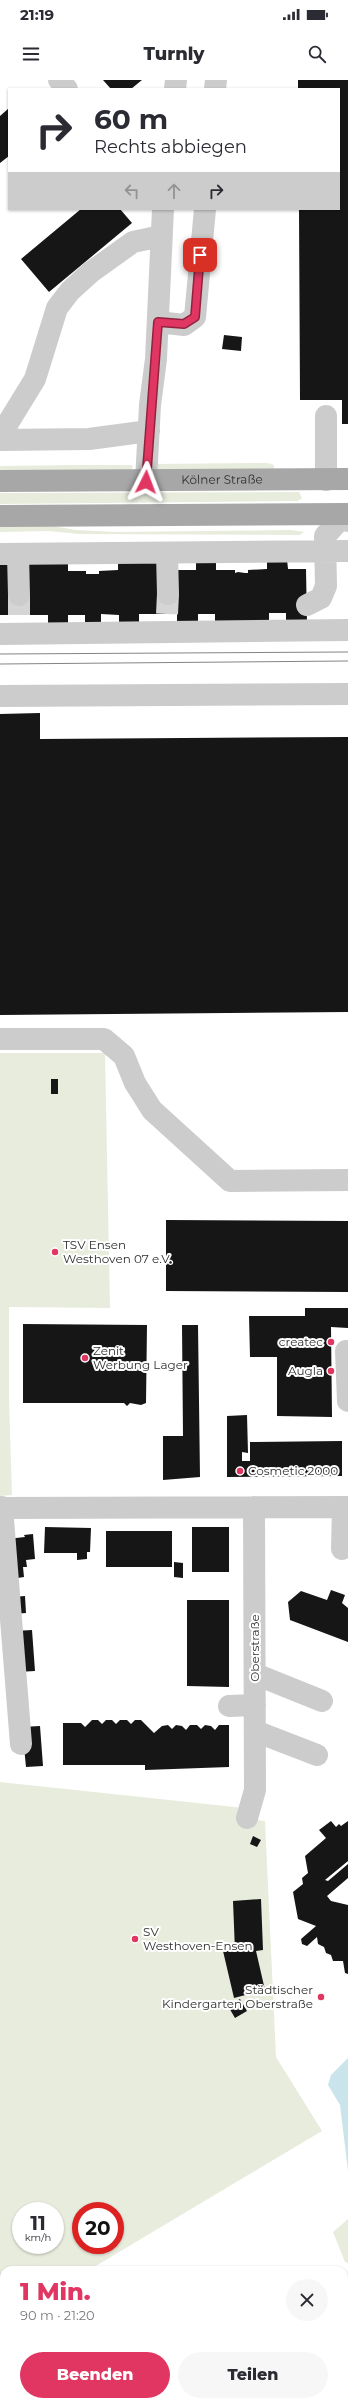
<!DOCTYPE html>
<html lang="de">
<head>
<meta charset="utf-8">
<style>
	:root { --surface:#fff; --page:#f7f7f7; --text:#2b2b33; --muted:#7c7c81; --accent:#e13661 }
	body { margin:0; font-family:Montserrat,sans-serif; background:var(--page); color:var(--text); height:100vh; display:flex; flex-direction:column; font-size:15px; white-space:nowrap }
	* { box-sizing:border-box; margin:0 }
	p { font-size:13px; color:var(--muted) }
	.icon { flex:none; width:22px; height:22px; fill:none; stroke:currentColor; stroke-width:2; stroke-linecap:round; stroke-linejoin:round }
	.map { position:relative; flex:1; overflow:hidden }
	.panel { position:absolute; left:0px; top:2186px; width:348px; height:140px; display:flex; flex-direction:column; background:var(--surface); border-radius:12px 12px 0 0; box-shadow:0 1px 3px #0004 }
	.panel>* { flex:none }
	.guide { position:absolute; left:8px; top:8px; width:332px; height:122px; border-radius:0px; box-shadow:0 1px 3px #0004; background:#fff; color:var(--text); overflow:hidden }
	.speed { position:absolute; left:12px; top:2122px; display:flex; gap:8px; font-size:20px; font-weight:700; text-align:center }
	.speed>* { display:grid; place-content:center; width:52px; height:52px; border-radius:50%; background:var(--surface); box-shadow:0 1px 3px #0004; line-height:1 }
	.speed small { font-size:10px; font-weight:400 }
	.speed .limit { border:6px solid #d22; background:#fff; color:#111 }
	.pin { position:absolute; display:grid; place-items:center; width:34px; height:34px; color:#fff; margin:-17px; border-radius:8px; box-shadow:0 2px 6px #0006 }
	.me { position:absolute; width:44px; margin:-22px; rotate:3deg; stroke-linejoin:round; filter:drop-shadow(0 0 3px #0008) }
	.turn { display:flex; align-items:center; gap:14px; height:84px; padding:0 20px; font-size:18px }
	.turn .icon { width:52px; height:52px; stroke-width:2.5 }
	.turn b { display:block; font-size:28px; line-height:34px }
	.lanes { display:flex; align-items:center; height:38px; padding:0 20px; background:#0003; justify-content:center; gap:20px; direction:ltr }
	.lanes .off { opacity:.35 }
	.round { display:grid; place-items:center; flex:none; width:42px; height:42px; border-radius:21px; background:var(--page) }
	.head { display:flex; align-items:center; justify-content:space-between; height:68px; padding:0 20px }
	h1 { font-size:24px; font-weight:800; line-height:30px; color:var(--accent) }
	.button { display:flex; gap:8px; margin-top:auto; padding:8px 20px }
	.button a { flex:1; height:46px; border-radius:24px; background:var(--accent); color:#fff; font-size:16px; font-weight:800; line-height:46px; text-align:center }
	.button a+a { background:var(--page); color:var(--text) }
	.status { display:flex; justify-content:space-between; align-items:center; height:28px; padding:0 20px; background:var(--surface); direction:ltr }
	.status svg { height:11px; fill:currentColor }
	header { display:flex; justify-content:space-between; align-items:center; height:52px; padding:0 20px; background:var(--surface); font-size:18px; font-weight:800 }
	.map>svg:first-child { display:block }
</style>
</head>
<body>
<div class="status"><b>21:19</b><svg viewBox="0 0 49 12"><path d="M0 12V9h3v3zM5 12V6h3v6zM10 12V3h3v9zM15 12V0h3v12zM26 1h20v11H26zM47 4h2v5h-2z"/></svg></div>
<header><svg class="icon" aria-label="menu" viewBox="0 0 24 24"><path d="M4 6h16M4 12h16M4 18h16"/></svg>Turnly<svg class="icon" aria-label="search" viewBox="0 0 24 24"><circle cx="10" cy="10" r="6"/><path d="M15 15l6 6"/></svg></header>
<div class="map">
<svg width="348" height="2326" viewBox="0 0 348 2326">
	<rect width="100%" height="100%" fill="#fff"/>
	<path fill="#e8ecdd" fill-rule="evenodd" d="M267 383 274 385V390L155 391 154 384Z
		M72 385H132L133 388 127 391 0 393V386Z
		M293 412H299L302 418 298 421 0 424V413Z
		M0 446H52L76 450 116 452 291 450 304 452 300 455 79 454 49 451 0 452Z
		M0 973H105L110 1228 9 1227V1319L12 1415 0 1416Z
		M0 1702 244 1728V1738L265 1741 276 1977 322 2051 89 2190H4V2322H168L170 2326H0ZM21 2131H55V2165H21ZM81 2131H115V2165H81Z
		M348 2139V2183L345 2182 333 2152Z
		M344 2304 348 2305V2326H253L258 2322H305L311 2324 314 2322H344Z"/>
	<path fill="#cae4eb" d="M348 1978V2091L340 2025 328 2005 331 1995Z"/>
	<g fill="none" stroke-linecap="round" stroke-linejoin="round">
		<path stroke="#cae4eb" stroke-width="5.5" d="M0 2213 4 2216
			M128 2322 130 2326"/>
	</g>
	<path fill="#161616" d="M103 0H142L131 9H111Z
		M298 0H348V344H342V320H300L299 129H339V9H298Z
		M9 28V76L0 83V36Z
		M81 129H120L132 143 49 212 21 179Z
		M224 255 242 257 241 271 222 269Z
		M287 479 288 489H306L307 543 286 544V533H269V544H215V534H198V544H177V534H139V545H119V535L101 534V545H85V535H68V545H48V535H0V481H68V491H86V494H99V491L118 490V481L157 480 177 490H196V480H216V490H235V493L238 492 245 493H248V490L267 489V480Z
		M40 633V659L348 657V932L0 935V634Z
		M51 999H58V1014H51Z
		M166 1140 348 1141V1212L166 1211Z
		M305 1228H348V1248L331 1247 332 1337 277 1336V1277H250L249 1236H305Z
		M23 1244 147 1245 146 1323 141 1325 130 1323 127 1326 124 1323H23Z
		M182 1245H198L200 1397 163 1400V1356H183Z
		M247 1335 248 1373 242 1372V1381H250V1362L342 1361V1396L227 1397V1336Z
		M45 1447 91 1448 90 1472H87V1479L77 1480V1473H44Z
		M192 1447H229V1492H192Z
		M106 1451H172V1487H106Z
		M33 1454 35 1479 26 1480 27 1487H23L24 1497 11 1499 7 1459 25 1457 24 1455Z
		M174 1482 183 1483V1498L174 1497Z
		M331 1510 345 1515 342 1523 348 1528V1562L290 1540 288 1522 301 1511 327 1520Z
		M25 1516 26 1533 13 1534 12 1517Z
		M187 1520H229V1607L187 1606Z
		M32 1550 35 1591 18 1592 15 1551Z
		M92 1640H98L102 1644 106 1640H112L116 1644 120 1640H127L131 1644 135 1640H141L154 1653 162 1646 168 1645 172 1649 176 1645 182 1646 186 1650 190 1645H197L201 1649 205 1645 211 1646 215 1650 219 1645H229V1687L145 1690V1685H63V1643H81L85 1647Z
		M40 1646 43 1686 26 1687 22 1647Z
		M331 1741 336 1747 339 1744 341 1746 348 1741V1781L325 1800 328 1801 348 1784V1798L327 1816 331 1821 348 1825V1894L345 1893 343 1881H333L331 1875 326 1873 324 1867 318 1864 317 1857 307 1866 302 1864 301 1859 316 1846 298 1839 293 1812 303 1804 302 1798 308 1793 305 1776 326 1758 319 1750Z
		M253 1756 261 1760 257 1767 250 1764Z
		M261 1819 263 1870 256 1871 265 1910 234 1918 223 1871H235L233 1821Z
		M240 1919 247 1931 235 1938 228 1926Z
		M348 2197V2237L344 2241V2200Z"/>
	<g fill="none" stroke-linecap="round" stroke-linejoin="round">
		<path stroke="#d5d5d5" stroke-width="22" stroke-dasharray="22 11" stroke-linecap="butt" d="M19 515V535
			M167 534 168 514"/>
		<path stroke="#ccc" stroke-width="22" d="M59 0 67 9
			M175 9 176 0
			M215 9 216 0
			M158 242 184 245 195 237 205 129
			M326 336V400
			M0 356 35 299 57 228 70 211 91 192 133 162 161 156
			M0 360 89 359 149 351
			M146 401 150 325 156 279 163 129
			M167 473 168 514
			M0 474 348 471
			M18 474 19 515
			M307 525 321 518 326 506 325 456 345 434 348 441
			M0 554 348 550
			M0 616 348 614
			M0 959H104L124 976 135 1003 152 1030 230 1101 348 1100
			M346 1271 348 1321
			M2 1427 21 1664
			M0 1428 348 1427
			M342 1469 343 1427
			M255 1594 322 1621
			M229 1626 255 1625
			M255 1651 317 1675
			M247 1738 255 1710 254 1427"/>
		<g stroke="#a7a7a7" stroke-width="22">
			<path id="s1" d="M0 401 348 399"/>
			<path d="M0 436 348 434"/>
		</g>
		<path stroke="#848484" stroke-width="1" d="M0 574 348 572
			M0 584 348 581"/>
	</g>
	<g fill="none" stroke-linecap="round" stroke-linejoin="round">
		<defs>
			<path id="route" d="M146 402 158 242 184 244 195 237 200 175"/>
		</defs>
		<use href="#route" stroke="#92233f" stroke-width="10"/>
		<use href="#route" stroke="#e13661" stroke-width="7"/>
	</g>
	<g fill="#e13661" stroke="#fff" stroke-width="1.5">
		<circle cx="55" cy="1172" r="4"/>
		<circle cx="331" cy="1262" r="4"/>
		<circle cx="85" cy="1278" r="4"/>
		<circle cx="331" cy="1291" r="4"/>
		<circle cx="240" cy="1391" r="4"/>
		<circle cx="135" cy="1859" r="4"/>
		<circle cx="321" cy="1917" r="4"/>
	</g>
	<g text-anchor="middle" stroke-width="4" stroke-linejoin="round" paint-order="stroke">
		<g font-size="12" fill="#2f2f2f" stroke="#fff">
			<text dy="4" stroke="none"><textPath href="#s1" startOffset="222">Kölner Straße</textPath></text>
			<text transform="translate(255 1568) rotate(-90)" y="4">Oberstraße</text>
		</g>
		<g font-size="12" fill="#2f2f2f" stroke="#fff" text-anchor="start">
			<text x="63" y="1169">TSV Ensen<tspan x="63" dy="14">Westhoven 07 e.V.</tspan></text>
			<text x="323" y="1266" text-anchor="end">createc</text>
			<text x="93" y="1275">Zenit<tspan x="93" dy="14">Werbung Lager</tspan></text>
			<text x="323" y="1295" text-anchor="end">Augla</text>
			<text x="248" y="1395">Cosmetic 2000</text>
			<text x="143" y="1856">SV<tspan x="143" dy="14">Westhoven-Ensen</tspan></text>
			<text x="313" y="1914" text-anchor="end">Städtischer<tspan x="313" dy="14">Kindergarten Oberstraße</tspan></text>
		</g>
	</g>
</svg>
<div class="speed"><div>11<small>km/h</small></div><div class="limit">20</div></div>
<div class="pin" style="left:200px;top:175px;background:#d93025"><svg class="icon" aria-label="arrive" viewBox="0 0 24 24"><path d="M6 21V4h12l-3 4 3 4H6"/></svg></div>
<svg class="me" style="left:146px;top:402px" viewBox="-20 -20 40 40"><path d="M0-17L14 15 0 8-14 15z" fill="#e13661" stroke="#fff" stroke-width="4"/></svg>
<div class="guide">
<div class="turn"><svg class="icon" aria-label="right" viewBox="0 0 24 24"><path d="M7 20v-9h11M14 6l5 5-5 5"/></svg><div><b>60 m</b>Rechts abbiegen</div></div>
<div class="lanes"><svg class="icon off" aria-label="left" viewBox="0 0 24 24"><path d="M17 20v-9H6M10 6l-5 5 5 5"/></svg><svg class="icon off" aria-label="ahead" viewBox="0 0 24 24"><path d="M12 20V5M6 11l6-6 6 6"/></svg><svg class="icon" aria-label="right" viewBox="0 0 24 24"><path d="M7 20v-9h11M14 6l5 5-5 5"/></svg></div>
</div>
<section class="panel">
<div class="head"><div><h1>1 Min.</h1><p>90 m · 21:20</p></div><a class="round"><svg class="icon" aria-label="close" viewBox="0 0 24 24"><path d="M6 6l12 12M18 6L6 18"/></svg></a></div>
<div class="button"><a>Beenden</a><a>Teilen</a></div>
</section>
</div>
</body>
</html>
